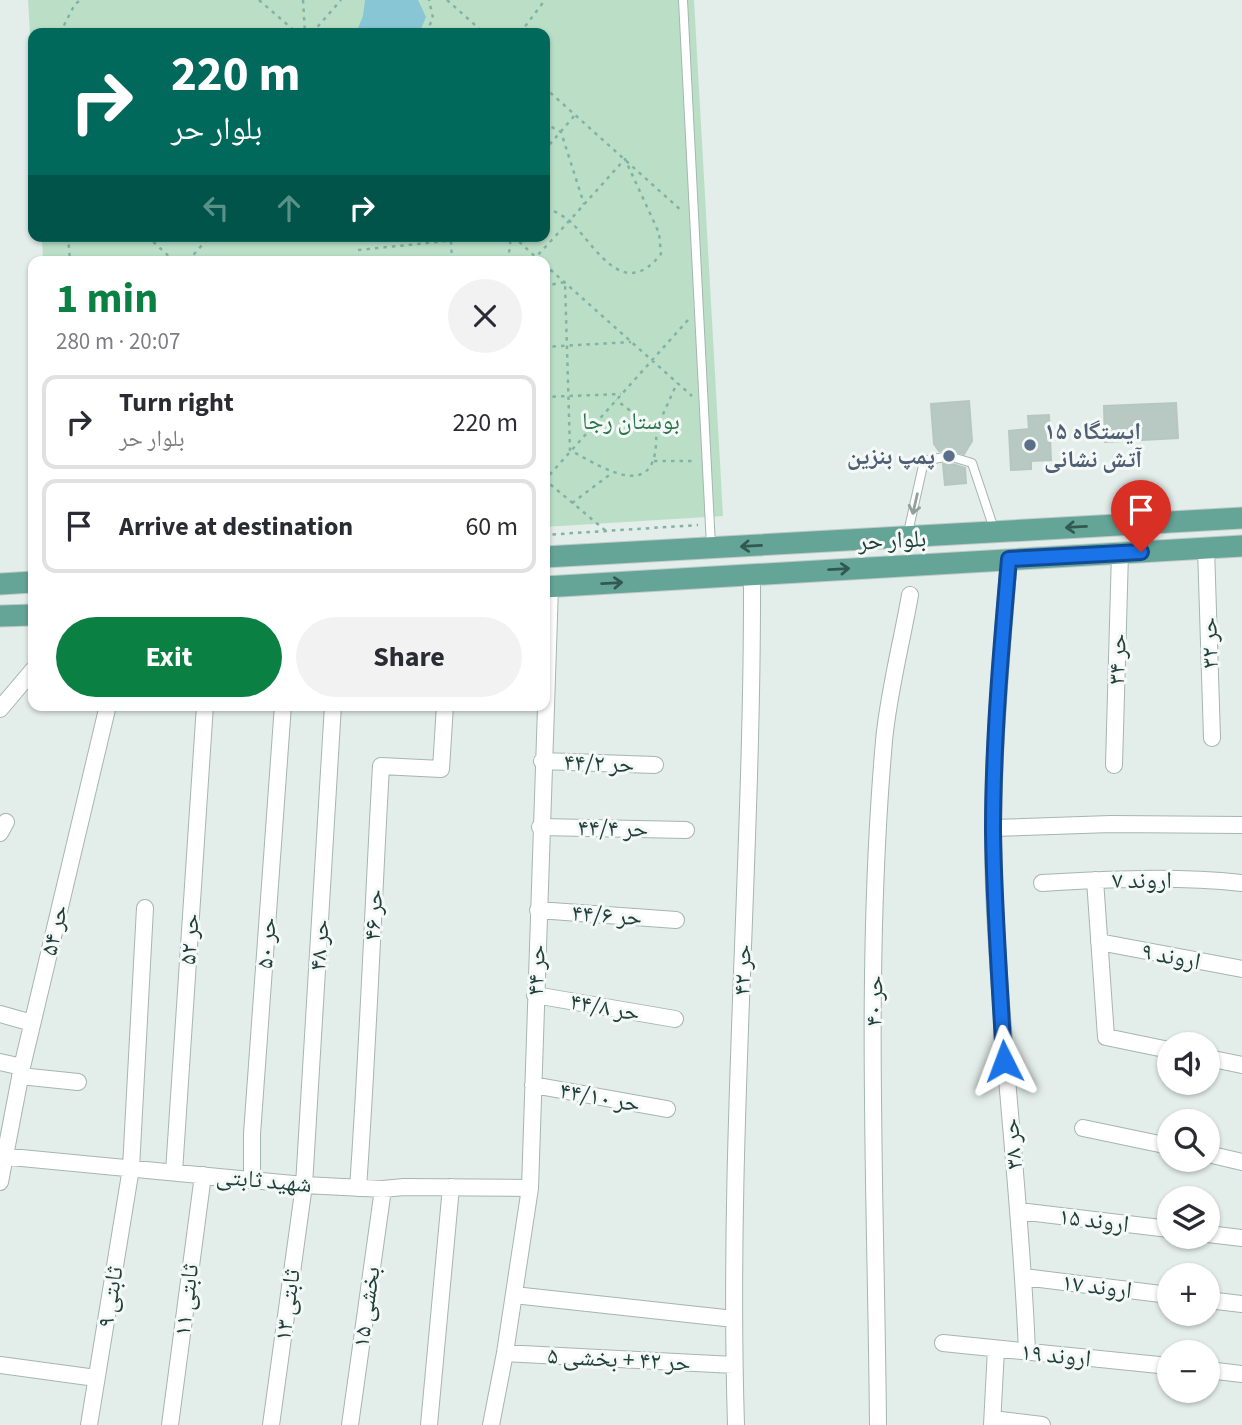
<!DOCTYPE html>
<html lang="en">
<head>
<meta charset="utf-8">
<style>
	:root { --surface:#fff; --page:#f2f2f3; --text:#2b2b33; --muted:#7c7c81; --line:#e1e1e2; --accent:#0b8043 }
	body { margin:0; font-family:"Source Sans 3","Noto Naskh Arabic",sans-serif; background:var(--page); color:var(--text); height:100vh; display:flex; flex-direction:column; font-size:26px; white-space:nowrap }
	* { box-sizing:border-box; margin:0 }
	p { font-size:23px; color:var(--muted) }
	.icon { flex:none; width:38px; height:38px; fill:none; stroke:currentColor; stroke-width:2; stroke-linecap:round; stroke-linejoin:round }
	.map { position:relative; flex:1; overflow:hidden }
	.sheet { position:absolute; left:28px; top:256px; width:522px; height:455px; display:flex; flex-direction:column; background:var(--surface); border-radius:14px; box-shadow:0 2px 5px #0004 }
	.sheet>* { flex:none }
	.guide { position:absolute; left:28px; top:28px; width:522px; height:214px; border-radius:14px; box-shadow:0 2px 5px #0004; background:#00695c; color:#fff; overflow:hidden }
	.fabs { position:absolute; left:1157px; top:1032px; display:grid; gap:14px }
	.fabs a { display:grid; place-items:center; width:63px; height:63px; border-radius:50%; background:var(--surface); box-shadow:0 2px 5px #0004; font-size:35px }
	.pin { position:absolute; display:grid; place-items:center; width:60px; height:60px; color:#fff; margin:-72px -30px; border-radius:50% 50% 50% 0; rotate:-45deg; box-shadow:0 0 7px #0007 }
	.pin .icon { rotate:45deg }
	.me { position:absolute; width:77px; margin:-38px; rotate:357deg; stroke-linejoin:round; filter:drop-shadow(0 0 5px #0008) }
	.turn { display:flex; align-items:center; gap:24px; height:147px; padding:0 28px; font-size:32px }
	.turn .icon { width:91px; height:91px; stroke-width:2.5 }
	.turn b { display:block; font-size:49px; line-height:60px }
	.lanes { display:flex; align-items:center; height:66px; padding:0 28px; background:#0003; justify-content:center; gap:35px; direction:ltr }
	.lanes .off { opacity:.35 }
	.round { display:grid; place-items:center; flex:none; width:74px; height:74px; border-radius:37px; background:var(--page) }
	.overview { display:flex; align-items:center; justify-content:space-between; height:119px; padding:0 28px }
	h1 { font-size:42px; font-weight:700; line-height:52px; color:var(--accent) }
	.cta { display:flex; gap:14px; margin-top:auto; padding:14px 28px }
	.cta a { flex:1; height:80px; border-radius:42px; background:var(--accent); color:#fff; font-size:28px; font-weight:700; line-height:80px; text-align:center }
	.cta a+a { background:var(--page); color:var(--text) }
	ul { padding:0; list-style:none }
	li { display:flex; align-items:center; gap:21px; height:94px; margin:0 14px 10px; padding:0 14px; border:4px solid var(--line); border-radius:14px }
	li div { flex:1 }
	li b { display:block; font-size:26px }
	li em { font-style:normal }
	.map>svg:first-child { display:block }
</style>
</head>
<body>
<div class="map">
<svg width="1242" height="1425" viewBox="0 0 1242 1425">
	<rect width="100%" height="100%" fill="#e3ede9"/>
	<path fill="#bbdfc6" d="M28 0H694L723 516 544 527V261H43L42 236H544V33H33V87Z"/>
	<path fill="#88c5d5" d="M365 0H418L426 17 421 29 416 33H356L363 16Z"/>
	<path fill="#b8c8c2" stroke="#b5c7c0" stroke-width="2" d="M969 401 972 441 964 454 950 450 939 451 934 444 931 404Z
		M1176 403 1178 438 1105 442 1104 406Z
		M1049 415 1051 460 1031 461V469L1011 470 1009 431 1029 429 1028 416Z
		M949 463 965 468 966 483 945 485 943 464Z"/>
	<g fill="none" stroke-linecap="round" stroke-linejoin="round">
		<defs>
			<path id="service" d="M683 0 711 546
				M907 537 924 461 949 456 972 463 994 529"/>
			<path id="minor" d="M1206 548 1212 738
				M1009 560C1000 668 990 778 994 887 1000 1042 1021 1197 1027 1352
				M0 709 33 670
				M542 761 655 765
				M1114 765 1120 553
				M540 827 686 830
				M993 828 1111 824 1242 825
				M0 833 6 822
				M1095 880 1106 1037 1169 1050
				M1042 883C1108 879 1176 876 1242 883
				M538 910 676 920
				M1099 942 1242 969
				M535 995 675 1019
				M0 1014 32 1023
				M1208 1058 1242 1065
				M0 1062 22 1067
				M20 1076 78 1082
				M533 1085 667 1109
				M1083 1128 1169 1146
				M1208 1154 1242 1162
				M0 1156 304 1185 383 1189 404 1187 530 1188
				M174 1172 205 705
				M252 1180V1134L283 705
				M0 1182 22 1067 108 705
				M358 1188C368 1047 373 907 381 766L441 769 445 705
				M1019 1211 1169 1229
				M1208 1234 1242 1238
				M1024 1277 1169 1295
				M514 1295 734 1319
				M1208 1300 1242 1304
				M943 1343 1169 1366
				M505 1353 734 1365
				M0 1365 96 1378
				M1208 1370 1242 1374
				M993 1419 1042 1425
				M89 1425 131 1168 145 908
				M170 1425 203 1175
				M271 1425 304 1185 333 705
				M350 1425 383 1189
				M429 1425 451 1187
				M491 1425 505 1353 530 1188 550 587
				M736 1425C727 1141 753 858 752 575
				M878 1425C876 1197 864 968 884 741 888 695 902 641 910 595
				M992 1425 996 1349"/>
			<path id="primary" d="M544 557 1242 518
				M0 584 33 582
				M544 587 1242 546
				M0 616 33 615"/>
		</defs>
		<use href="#service" stroke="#a5b6b1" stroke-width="10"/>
		<use href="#minor" stroke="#a5b6b1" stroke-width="18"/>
		<use href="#primary" stroke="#c1cac8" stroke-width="23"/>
		<path stroke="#82b2a5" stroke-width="2.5" stroke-dasharray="3.5 5" stroke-linecap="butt" d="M259 0 297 33
			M303 0 305 33
			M447 0 484 33
			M60 33 75 4 81 0
			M312 33 341 0
			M426 33 433 18 429 0
			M501 33 503 31 506 33
			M520 33 545 0
			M544 87 683 212
			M544 123 561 132 584 204
			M544 151 575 115
			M68 236 70 261
			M147 236 174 261
			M513 236 540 261
			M451 241 452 261
			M358 250 497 236
			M188 261 210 236
			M508 261 511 236
			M533 261 536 257C566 225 595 192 625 159L659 233 661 254C624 301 597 249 572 223 565 216 553 211 544 206
			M544 264 692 396
			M544 286 565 282 570 450C608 471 660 504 656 430L616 400
			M544 347 631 342
			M544 397 621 394
			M656 430 677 383
			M654 461H696
			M544 479 606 531
			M544 481 688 320
			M572 503 612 473
			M544 535 698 525"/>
		<use href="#service" stroke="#fff" stroke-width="8"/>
		<use href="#minor" stroke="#fff" stroke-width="16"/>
		<use href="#primary" stroke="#65a597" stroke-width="21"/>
	</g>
	<defs><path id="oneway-shaft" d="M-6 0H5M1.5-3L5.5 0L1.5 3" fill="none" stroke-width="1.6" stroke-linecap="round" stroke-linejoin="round" transform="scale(1.75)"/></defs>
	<use stroke="#90a09c" href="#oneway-shaft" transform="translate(915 504) rotate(103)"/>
	<g stroke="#325950">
		<use href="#oneway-shaft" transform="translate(1076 527) rotate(177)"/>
		<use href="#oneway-shaft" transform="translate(751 546) rotate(177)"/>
		<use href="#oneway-shaft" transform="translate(839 569) rotate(-3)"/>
		<use href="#oneway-shaft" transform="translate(612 583) rotate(-3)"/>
	</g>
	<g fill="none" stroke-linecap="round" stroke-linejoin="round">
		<defs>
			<path id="route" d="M1004 1061C1000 984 994 908 993 831 993 741 1001 650 1009 559L1141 552"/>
		</defs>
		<use href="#route" stroke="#114b97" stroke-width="18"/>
		<use href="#route" stroke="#1a73e8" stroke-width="12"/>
	</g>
	<g fill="#5c6f8a" stroke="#f4f9f7" stroke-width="2.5">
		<circle cx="1030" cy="445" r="7"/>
		<circle cx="949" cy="456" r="7"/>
	</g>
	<g text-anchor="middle" stroke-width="6" stroke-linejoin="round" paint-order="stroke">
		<g font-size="24" fill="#2a784c" stroke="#f4f9f7">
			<text x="631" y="429">بوستان رجا</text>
		</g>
		<g font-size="24" font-weight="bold" fill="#4e5e75" stroke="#f4f9f7" text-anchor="start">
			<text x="1044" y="439">ایستگاه ۱۵<tspan x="1044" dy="28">آتش نشانی</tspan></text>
			<text x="935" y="464" text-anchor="end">پمپ بنزین</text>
		</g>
		<g font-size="24" fill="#214039" stroke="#f4f9f7">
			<text transform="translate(892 540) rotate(-3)" y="8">بلوار حر</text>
			<text transform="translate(1209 643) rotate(-92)" y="8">حر ۳۲</text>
			<text transform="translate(1117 659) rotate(-88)" y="8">حر ۳۴</text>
			<text transform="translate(599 763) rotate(2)" y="8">حر ۴۴/۲</text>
			<text transform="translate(613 828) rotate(1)" y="8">حر ۴۴/۴</text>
			<text x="1142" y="888">اروند ۷</text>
			<text transform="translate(373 915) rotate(-87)" y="8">حر ۴۶</text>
			<text transform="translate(607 915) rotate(4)" y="8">حر ۴۴/۶</text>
			<text transform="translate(54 930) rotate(-77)" y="8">حر ۵۴</text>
			<text transform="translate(189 939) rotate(-86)" y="8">حر ۵۲</text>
			<text transform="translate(266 943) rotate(-86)" y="8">حر ۵۰</text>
			<text transform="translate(319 945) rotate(-86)" y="8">حر ۴۸</text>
			<text transform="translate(1171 956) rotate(11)" y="8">اروند ۹</text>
			<text transform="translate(536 970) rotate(-88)" y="8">حر ۴۴</text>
			<text transform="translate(742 970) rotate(-89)" y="8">حر ۴۲</text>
			<text transform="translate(874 1001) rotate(-89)" y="8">حر ۴۰</text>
			<text transform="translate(605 1007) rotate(10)" y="8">حر ۴۴/۸</text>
			<text transform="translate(600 1097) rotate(10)" y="8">حر ۴۴/۱۰</text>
			<text transform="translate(1012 1144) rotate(-95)" y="8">حر ۳۸</text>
			<text transform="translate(264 1180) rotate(5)" y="8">شهید ثابتی</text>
			<text transform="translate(1094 1220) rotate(7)" y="8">اروند ۱۵</text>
			<text transform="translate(1097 1286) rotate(7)" y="8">اروند ۱۷</text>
			<text transform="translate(110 1297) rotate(-81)" y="8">ثابتی ۹</text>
			<text transform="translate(186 1300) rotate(-83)" y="8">ثابتی ۱۱</text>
			<text transform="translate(287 1305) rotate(-82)" y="8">ثابتی ۱۳</text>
			<text transform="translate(366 1307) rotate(-82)" y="8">بخشی ۱۵</text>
			<text transform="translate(1056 1355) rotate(6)" y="8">اروند ۱۹</text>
			<text transform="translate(619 1359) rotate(3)" y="8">حر ۴۲ + بخشی ۵</text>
		</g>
	</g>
</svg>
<div class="fabs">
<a><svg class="icon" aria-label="sound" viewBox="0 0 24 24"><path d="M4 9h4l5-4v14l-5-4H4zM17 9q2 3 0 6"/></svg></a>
<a><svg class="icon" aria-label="search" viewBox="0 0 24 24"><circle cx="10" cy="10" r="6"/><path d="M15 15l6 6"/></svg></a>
<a><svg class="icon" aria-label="layers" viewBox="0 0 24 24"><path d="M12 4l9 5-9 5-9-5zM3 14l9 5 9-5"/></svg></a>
<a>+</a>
<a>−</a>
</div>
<div class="pin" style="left:1141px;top:552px;background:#d93025"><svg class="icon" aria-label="arrive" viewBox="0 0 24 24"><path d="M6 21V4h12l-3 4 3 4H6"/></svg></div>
<svg class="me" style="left:1004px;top:1061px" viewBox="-20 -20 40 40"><path d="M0-17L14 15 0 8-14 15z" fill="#1a73e8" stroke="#fff" stroke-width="4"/></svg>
<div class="guide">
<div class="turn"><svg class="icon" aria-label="right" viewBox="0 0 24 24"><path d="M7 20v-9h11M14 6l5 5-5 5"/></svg><div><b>220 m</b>بلوار حر</div></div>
<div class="lanes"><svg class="icon off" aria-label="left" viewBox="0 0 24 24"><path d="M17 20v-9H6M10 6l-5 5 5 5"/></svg><svg class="icon off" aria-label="ahead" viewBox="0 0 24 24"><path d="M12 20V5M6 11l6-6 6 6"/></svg><svg class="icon" aria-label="right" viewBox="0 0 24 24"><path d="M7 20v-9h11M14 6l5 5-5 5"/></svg></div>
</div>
<section class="sheet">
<div class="overview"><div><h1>1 min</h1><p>280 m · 20:07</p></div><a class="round"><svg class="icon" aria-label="close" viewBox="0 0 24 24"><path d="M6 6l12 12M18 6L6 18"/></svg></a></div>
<ul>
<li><svg class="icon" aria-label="right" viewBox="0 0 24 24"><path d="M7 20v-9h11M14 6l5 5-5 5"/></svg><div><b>Turn right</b><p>بلوار حر</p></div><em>220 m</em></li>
<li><svg class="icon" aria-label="arrive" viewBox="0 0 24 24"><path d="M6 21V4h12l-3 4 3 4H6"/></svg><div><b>Arrive at destination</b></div><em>60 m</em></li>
</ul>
<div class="cta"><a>Exit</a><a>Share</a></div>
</section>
</div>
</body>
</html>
